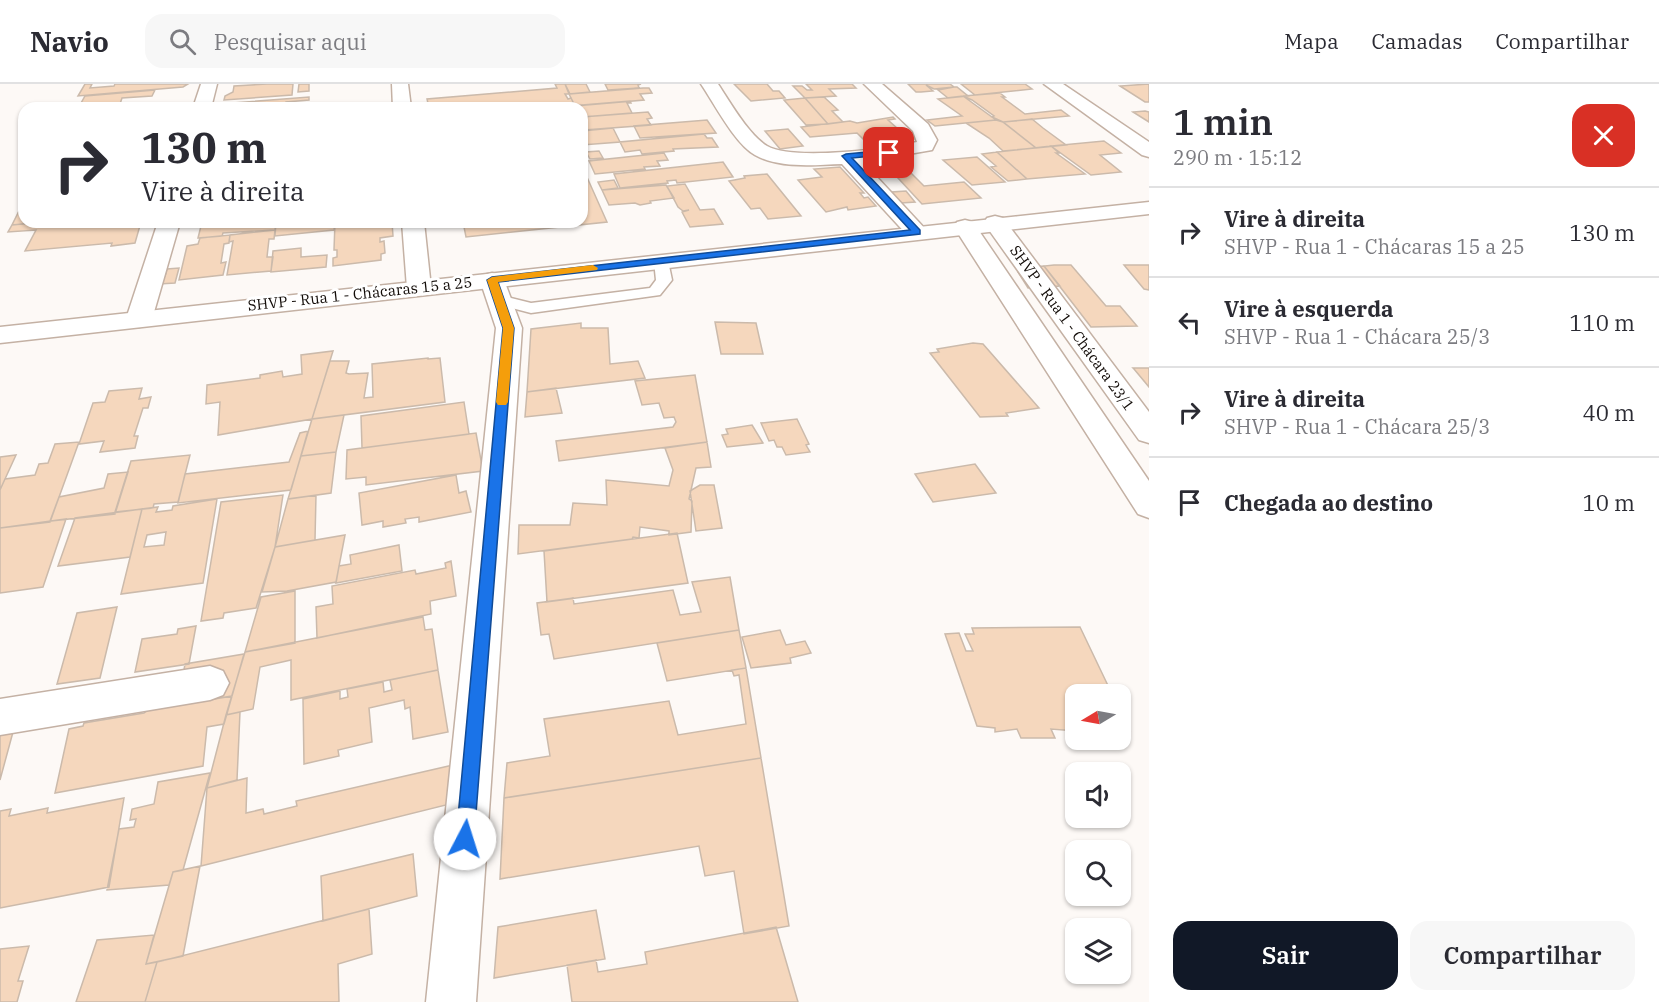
<!DOCTYPE html>
<html lang="pt">
<head>
<meta charset="utf-8">
<style>
	:root { --surface:#fff; --page:#f7f7f7; --text:#2b2b33; --muted:#7c7c81; --line:#e1e1e2; --accent:#111827 }
	body { margin:0; font-family:"IBM Plex Serif",serif; background:var(--page); color:var(--text); height:100vh; display:flex; flex-direction:column; font-size:22px; white-space:nowrap }
	* { box-sizing:border-box; margin:0 }
	p { font-size:20px; color:var(--muted) }
	.icon { flex:none; width:33px; height:33px; fill:none; stroke:currentColor; stroke-width:2; stroke-linecap:round; stroke-linejoin:round }
	.map { position:relative; flex:1; overflow:hidden }
	.sheet { display:flex; flex-direction:column; background:var(--surface); width:510px }
	.sheet>* { flex:none }
	.banner { position:absolute; left:18px; top:18px; width:570px; height:126px; border-radius:18px; box-shadow:0 2px 4px #0004; background:#fff; color:var(--text); overflow:hidden }
	.needle { width:39px; rotate:260deg }
	.tools { position:absolute; left:1065px; top:600px; display:grid; gap:12px }
	.tools a { display:grid; place-items:center; width:66px; height:66px; border-radius:12px; background:var(--surface); box-shadow:0 2px 4px #0004; font-size:30px }
	.pin { position:absolute; display:grid; place-items:center; width:51px; height:51px; color:#fff; margin:-26px; border-radius:12px; box-shadow:0 3px 9px #0006 }
	.me { position:absolute; width:66px; margin:-33px; rotate:5deg; stroke-linejoin:round; filter:drop-shadow(0 0 4px #0008) }
	.turn { display:flex; align-items:center; gap:21px; height:126px; padding:0 24px; font-size:27px }
	.turn .icon { width:78px; height:78px; stroke-width:2.5 }
	.turn b { display:block; font-size:42px; line-height:51px }
	.round { display:grid; place-items:center; flex:none; width:63px; height:63px; border-radius:18px; background:var(--page) }
	.headline { display:flex; align-items:center; justify-content:space-between; height:102px; padding:0 24px }
	h1 { font-size:36px; font-weight:600; line-height:45px }
	.primary-button { display:flex; gap:12px; margin-top:auto; padding:12px 24px }
	.primary-button a { flex:1; height:69px; border-radius:18px; background:var(--accent); color:#fff; font-size:24px; font-weight:600; line-height:69px; text-align:center }
	.primary-button a+a { background:var(--page); color:var(--text) }
	ul { padding:0; list-style:none }
	li { display:flex; align-items:center; gap:18px; height:90px; padding:0 24px; border-top:2px solid var(--line) }
	li div { flex:1 }
	li b { display:block; font-size:22px }
	li em { font-style:normal }
	header { display:flex; align-items:center; gap:36px; box-sizing:border-box; height:84px; padding:0 30px; background:var(--surface); border-bottom:2px solid var(--line) }
	header strong { font-size:28px }
	nav { display:flex; gap:33px; margin-inline-start:auto; font-size:21px }
	.search { width:420px; height:54px; background:var(--page); display:flex; align-items:center; gap:15px; box-sizing:border-box; padding:0 21px; border-radius:18px; color:var(--muted); font-size:22px }
	main { display:flex; flex:1; min-height:0 }
	.map>svg:first-child { display:block }
</style>
</head>
<body>
<header>
<strong>Navio</strong>
<div class="search"><svg class="icon" aria-label="search" viewBox="0 0 24 24"><circle cx="10" cy="10" r="6"/><path d="M15 15l6 6"/></svg>Pesquisar aqui</div>
<nav><a>Mapa</a><a>Camadas</a><a>Compartilhar</a></nav>
</header>
<main>
<div class="map">
<svg width="1149" height="918" viewBox="0 0 1149 918">
	<rect width="100%" height="100%" fill="#fdf9f6"/>
	<path fill="#f5d7bd" stroke="#cbbaab" stroke-width="1.5" fill-rule="evenodd" d="M85 0H92L90 4 114 2 115 0H188L183 3 78 12Z
		M267 0H293L292 11 224 16 225 12 233 8 234 2Z
		M299 0H309V7L298 8Z
		M555 0H565L570 10H565L568 15 571 14 575 22H561L559 19 502 24H429L427 15 557 4Z
		M565 0H586L590 8 569 10Z
		M605 0H641L638 1 639 4 608 6Z
		M734 0H767L773 7H779L785 14 751 17Z
		M806 0H852L856 4 829 5 836 12 805 14 793 2H802L807 6H812Z
		M908 0H950L954 3 934 5 926 1 933 7 921 8H916Z
		M961 0H1025L1032 5 975 11Z
		M1149 0V18H1145L1120 2Z
		M954 3H957L968 12 948 14 938 6Z
		M643 4H649L652 9 640 10 644 16 575 22 569 10Z
		M155 6 152 12 122 14 119 23 72 24 74 19H81L85 12Z
		M1000 9 1005 13H1002L1025 30 1061 26 1069 32 1003 38 992 33 994 32 972 16 963 12Z
		M963 12 996 36 935 42 927 36 962 32 938 15Z
		M309 13V16L286 18V24H231L233 19Z
		M824 13 838 26 832 27 843 38 828 40 805 14Z
		M805 14 828 40 806 41 784 16Z
		M630 17 631 19H627L632 29 582 33V24H572L571 22Z
		M175 19 173 24H111L119 23Z
		M1145 27 1149 28V38L1133 28Z
		M648 28 652 34 647 35 651 41 584 46 582 42V33Z
		M893 33 895 35 888 36 906 52 914 55 908 61 889 59 869 61 857 49 810 53 801 43 850 37 857 39Z
		M1032 35 1043 44 1066 61 1036 64 1003 38Z
		M707 36 716 49 640 54 634 42Z
		M996 36 1003 38 1036 64 1003 67 989 54 966 39Z
		M613 44 620 58 582 61V47Z
		M788 45 796 54 803 62 780 65 765 47Z
		M704 50 707 54H712L718 63 673 65 674 67 642 70 640 66 625 68 620 58Z
		M1104 57 1121 69 1100 71 1121 88 1091 91 1051 62Z
		M1051 62 1059 69H1056L1085 90 1027 95 997 68Z
		M599 67 603 74 590 75 586 68Z
		M997 68 1027 95 1008 97 991 83 996 82 982 70Z
		M664 69 668 76 657 77 660 82 644 83 645 85 595 90 589 77Z
		M977 73 1005 98 972 101 943 76Z
		M898 76 924 102 964 98 981 114 922 120 886 81 885 78Z
		M723 78 733 93 677 99 676 96 667 97 668 99 620 104 614 90Z
		M582 82 607 138 466 153 463 138H582Z
		M840 83 864 109H860L864 114 868 113 876 122 848 126 847 123 826 128 798 96 822 93 814 85Z
		M767 90 801 132 768 135 760 124 751 125 729 97 745 94 744 92Z
		M614 96 618 104 602 106 598 98Z
		M685 100 700 126 714 125 723 140 690 143 682 128 689 126 683 127 678 123 667 102Z
		M666 101 674 114 650 117 651 119 640 121 635 119 609 121 602 106Z
		M906 107 915 118 901 119 892 108Z
		M23 119 24 138H44L12 141Z
		M44 138H141L135 159 111 162 112 159 25 167 36 146 8 148 12 141Z
		M202 138H276L275 146 223 149 222 152 198 154Z
		M276 138H335L334 146 275 152Z
		M335 138H392L393 152 380 154V158L384 157 385 169 381 170V176L333 182V174L337 173V166H334Z
		M275 146 274 155H269L267 173H273L271 187 227 191 233 157 229 158 230 151Z
		M230 151 229 159 224 160 221 179 226 178 223 191 179 196 187 162 198 160 200 154Z
		M301 164V173L327 171 326 183 271 188 273 167Z
		M1054 181H1071L1106 222H1120L1137 242 1091 243 1044 182Z
		M1124 181H1149V206L1144 205Z
		M1044 182 1060 202 1028 204 1018 188H1035L1032 183Z
		M179 184 175 199 159 200 160 193 165 192 167 185Z
		M715 238 756 239 763 270H721Z
		M581 239V244H608L610 280 638 277 645 294 527 308 531 245Z
		M973 259 983 260 1039 324 1006 329 1008 332 980 333 930 269 939 268 937 265Z
		M333 267 312 335 218 351 220 318 206 320 207 301 260 294V291L282 287 283 293 302 290 301 271Z
		M428 274V275L440 274 445 318 312 335 330 277H349L346 289 349 290 368 289 364 314 373 313 372 280Z
		M1133 284H1149V303L1134 285Z
		M695 291 707 358 559 377 556 357 673 343 676 338 674 333 664 334 659 319 642 321 635 297Z
		M142 304 139 315 151 313 148 324H143L134 352H138L135 364 100 368 104 357 79 360 93 319 105 318 109 307Z
		M556 304 562 329 525 333 527 308Z
		M464 318 469 350 362 364 361 332Z
		M344 331 336 368 301 372 312 335Z
		M797 335 809 360 806 361 810 368 786 371 782 363H777L774 356 769 357 761 339Z
		M752 341 763 359 727 363 722 351 728 350 726 345Z
		M308 347 291 406 178 419 185 390 289 378 300 349Z
		M476 349 483 387 366 401V393L346 395 347 366Z
		M79 358 50 438 0 444V406L5 395 35 391 39 380 48 379 55 360Z
		M707 358 711 383 696 384 689 415 692 417 691 448 669 451V447L640 443 639 454 633 453 632 455 518 470 519 441H570L573 419 607 421 606 396 669 402 673 386 665 364Z
		M336 368 331 409 288 415 301 372Z
		M16 371 5 395 0 406V373Z
		M190 371 178 418 154 420 153 424 115 428 131 377Z
		M975 380 996 409 933 418 915 390Z
		M128 388 115 430 50 437 59 413 104 404 108 390Z
		M456 391 459 409 466 407 471 428 419 438V433L405 435 406 439 383 443V437L362 441 359 409Z
		M700 401H714L722 444 696 447 690 407Z
		M283 411 275 463 256 524 224 529 223 534 201 537 221 418Z
		M316 411 315 456 275 463 288 415Z
		M217 415 203 499 121 510 142 425 158 423 156 428 172 426 173 422ZM166 448 164 461 144 463 147 451Z
		M142 425 130 473 58 482 75 434Z
		M66 435 43 503 0 509V444Z
		M677 449 688 499 547 518 544 467Z
		M345 451 336 498 287 507 262 508 275 463Z
		M399 461 402 487 336 499 339 482 351 480 350 471Z
		M451 477 456 512 430 517 431 530 317 554 316 523 333 520 332 502 415 486 416 490 446 484 445 479Z
		M730 493 739 546 554 575 549 550 541 551 537 519 573 514 574 520 673 506 680 531 701 528 692 498Z
		M295 507V559L245 568 261 513Z
		M117 523 100 594 57 600 77 529Z
		M423 533 425 546 432 545 438 586 291 616V576L260 583 253 625 226 631 245 568Z
		M196 542 189 580 135 588 142 555 177 550 178 545Z
		M1080 543 1112 610H1076V647L1051 645 1055 654H1021L1017 645 995 648V644L977 642 945 550 959 549 966 567H973L965 550H974L972 544Z
		M739 546 746 584 667 597 657 559Z
		M780 546 786 561 805 557 811 569 790 574 791 579 751 584 742 553Z
		M244 570 232 612 178 621 185 580Z
		M746 584 761 674 504 714 507 679 550 672 544 635 669 617 678 651 746 640 739 591 734 592 732 586Z
		M438 586 448 648 413 655 410 623 405 625 404 616 369 624 372 658 338 666 339 672 304 680 303 615 340 607V615L348 613 347 605 383 598 384 608 392 606 390 596Z
		M232 612 224 640 207 643 203 682 55 709 69 645 83 642 84 639 144 629 148 626Z
		M1120 627 1130 647H1120Z
		M240 628 237 696 207 704 226 631Z
		M13 648 0 696V650Z
		M761 674 789 842 744 850 734 787 705 792 699 762 500 795 504 714Z
		M453 681 450 720 201 782 207 704 247 694 246 729 263 725 264 730 297 722 296 717Z
		M210 689 183 786 173 788 169 801 107 806 119 745 134 743 136 735 130 736 132 725 154 720 158 698Z
		M124 714 109 803 0 824V727L11 725 9 732 48 724 47 729Z
		M413 770 417 812 323 837 321 792Z
		M200 782 183 872 146 880 173 788Z
		M369 825 372 870 338 880 339 918H145L157 878Z
		M596 826 605 875 494 894 498 843Z
		M776 843 798 918H572L567 881 596 876 598 888 647 880 645 868Z
		M154 851 146 880 157 878 145 918H76L97 856Z
		M29 862 18 897H23L17 918H0V865Z"/>
	<g fill="none" stroke-linecap="round" stroke-linejoin="round">
		<defs>
			<path id="service" d="M661 173 668 177 672 196 660 211 531 229 493 219 491 216 499 211 531 219 650 204 656 196 654 177Z"/>
			<path id="minor" d="M201 0H217L211 24H193Z
				M392 0H408L411 24H393Z
				M701 0H718C730 18 748 50 767 62 792 77 888 65 917 58L913 47 864 0H882L928 40 937 56 932 66 863 78 928 148 925 153 917 155 909 153 842 80C815 81 780 85 755 71 735 60 714 19 701 0Z
				M995 132 1003 134 1149 328V359L1139 356 984 139 987 134Z
				M965 136 973 138 1149 397V434L1138 430 954 143 957 138Z
				M158 138H180L152 235 148 240 139 243 130 240 126 235Z
				M402 138H424L431 204 428 209 419 211 410 209 407 204Z
				M492 189 500 191 504 196 522 244 476 918H426L496 244 480 196 484 191Z
				M210 582 223 587 229 599 223 611 210 616 0 651V615Z"/>
			<path id="tertiary" d="M1044 0H1063L1149 58V73L1142 71Z
				M1149 118V130L0 259V243Z"/>
		</defs>
		<use href="#service" stroke="#c4b1a4" stroke-width="3"/>
		<use href="#minor" stroke="#c4b1a4" stroke-width="3"/>
		<use href="#tertiary" stroke="#c4b1a4" stroke-width="3"/>
		<use href="#service" fill="#fff" fill-rule="evenodd"/>
		<use href="#minor" fill="#fff" fill-rule="evenodd"/>
		<use href="#tertiary" fill="#fff" fill-rule="evenodd"/>
	</g>
	<path fill="#1a73e8" stroke="#114b97" stroke-width="1.5" d="M889 66 892 67V70L852 74 920 146V150L498 198 514 244 474 755 471 762 465 764 459 762 456 755 503 244 487 196 492 193 910 146 842 72 846 70Z"/>
	<path fill="#f59e0b" d="M593 181 598 184 597 186 498 198 514 244 508 318 506 321H498L496 318 503 244 487 196 492 193Z"/>
	<g text-anchor="middle" stroke-width="6" stroke-linejoin="round" paint-order="stroke">
		<g font-size="15" fill="#110b07" stroke="#fff">
			<text transform="translate(360 210) rotate(-6)" y="5">SHVP - Rua 1 - Chácaras 15 a 25</text>
			<text transform="translate(1072 244) rotate(54)" y="5">SHVP - Rua 1 - Chácara 23/1</text>
		</g>
	</g>
</svg>
<div class="tools">
<a><svg class="needle" viewBox="-14 -14 28 28"><path d="M0-13l5 13h-10z" fill="#e53935"/><path d="M0 13l5-13h-10z" fill="#7c7c81"/></svg></a>
<a><svg class="icon" aria-label="sound" viewBox="0 0 24 24"><path d="M4 9h4l5-4v14l-5-4H4zM17 9q2 3 0 6"/></svg></a>
<a><svg class="icon" aria-label="search" viewBox="0 0 24 24"><circle cx="10" cy="10" r="6"/><path d="M15 15l6 6"/></svg></a>
<a><svg class="icon" aria-label="layers" viewBox="0 0 24 24"><path d="M12 4l9 5-9 5-9-5zM3 14l9 5 9-5"/></svg></a>
</div>
<div class="pin" style="left:889px;top:69px;background:#d93025"><svg class="icon" aria-label="arrive" viewBox="0 0 24 24"><path d="M6 21V4h12l-3 4 3 4H6"/></svg></div>
<svg class="me" style="left:465px;top:755px" viewBox="-20 -20 40 40"><circle r="19" fill="#fff"/><path d="M0-13L10 11 0 6-10 11z" fill="#1a73e8"/></svg>
<div class="banner">
<div class="turn"><svg class="icon" aria-label="right" viewBox="0 0 24 24"><path d="M7 20v-9h11M14 6l5 5-5 5"/></svg><div><b>130 m</b>Vire à direita</div></div>
</div>
</div>
<section class="sheet">
<div class="headline"><div><h1>1 min</h1><p>290 m · 15:12</p></div><a class="round" style="background:#d93025;color:#fff"><svg class="icon" aria-label="close" viewBox="0 0 24 24"><path d="M6 6l12 12M18 6L6 18"/></svg></a></div>
<ul>
<li><svg class="icon" aria-label="right" viewBox="0 0 24 24"><path d="M7 20v-9h11M14 6l5 5-5 5"/></svg><div><b>Vire à direita</b><p>SHVP - Rua 1 - Chácaras 15 a 25</p></div><em>130 m</em></li>
<li><svg class="icon" aria-label="left" viewBox="0 0 24 24"><path d="M17 20v-9H6M10 6l-5 5 5 5"/></svg><div><b>Vire à esquerda</b><p>SHVP - Rua 1 - Chácara 25/3</p></div><em>110 m</em></li>
<li><svg class="icon" aria-label="right" viewBox="0 0 24 24"><path d="M7 20v-9h11M14 6l5 5-5 5"/></svg><div><b>Vire à direita</b><p>SHVP - Rua 1 - Chácara 25/3</p></div><em>40 m</em></li>
<li><svg class="icon" aria-label="arrive" viewBox="0 0 24 24"><path d="M6 21V4h12l-3 4 3 4H6"/></svg><div><b>Chegada ao destino</b></div><em>10 m</em></li>
</ul>
<div class="primary-button"><a>Sair</a><a>Compartilhar</a></div>
</section>
</main>
</body>
</html>
